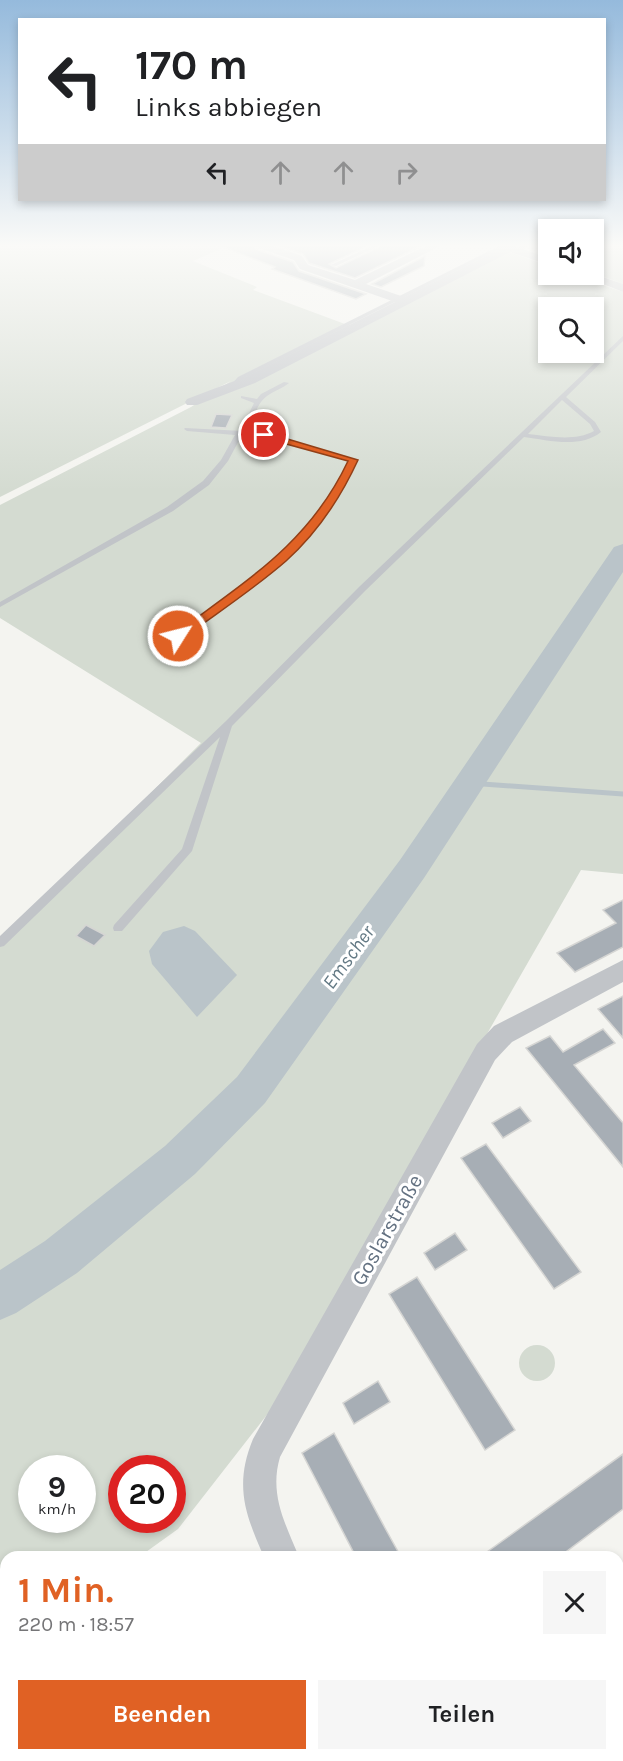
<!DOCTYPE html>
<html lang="de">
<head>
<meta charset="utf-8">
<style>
	:root { --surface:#fff; --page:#f6f6f6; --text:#202124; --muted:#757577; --accent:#e06124 }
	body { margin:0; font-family:Karla,sans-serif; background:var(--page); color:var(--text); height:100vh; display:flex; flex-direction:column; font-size:22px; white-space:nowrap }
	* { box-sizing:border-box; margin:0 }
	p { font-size:20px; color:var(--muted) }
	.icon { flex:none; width:33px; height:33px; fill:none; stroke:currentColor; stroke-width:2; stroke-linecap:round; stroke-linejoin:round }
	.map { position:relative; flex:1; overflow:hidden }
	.drawer { position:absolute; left:0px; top:1551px; width:624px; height:210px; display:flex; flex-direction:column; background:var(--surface); border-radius:18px 18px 0 0; box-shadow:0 3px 9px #0003 }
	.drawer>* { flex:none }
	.guide { position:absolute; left:18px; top:18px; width:588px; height:183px; border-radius:0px; box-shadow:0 3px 9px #0003; background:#fff; color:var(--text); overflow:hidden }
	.controls { position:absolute; left:538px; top:219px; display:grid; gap:12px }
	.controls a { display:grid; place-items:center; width:66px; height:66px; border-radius:0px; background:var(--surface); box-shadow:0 3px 9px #0003; font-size:30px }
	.speed { position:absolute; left:18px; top:1455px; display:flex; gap:12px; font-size:30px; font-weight:700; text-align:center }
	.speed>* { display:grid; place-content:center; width:78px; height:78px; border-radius:50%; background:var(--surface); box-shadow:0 3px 9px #0003; line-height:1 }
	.speed small { font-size:15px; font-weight:400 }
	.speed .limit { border:9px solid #d22; background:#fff; color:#111 }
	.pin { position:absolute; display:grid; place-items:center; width:51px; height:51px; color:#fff; margin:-26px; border:3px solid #fff; border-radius:50%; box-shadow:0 2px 6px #0007 }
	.me { position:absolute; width:66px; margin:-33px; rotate:54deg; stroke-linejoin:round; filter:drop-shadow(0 0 4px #0008) }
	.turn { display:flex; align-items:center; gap:21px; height:126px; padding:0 18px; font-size:27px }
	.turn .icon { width:78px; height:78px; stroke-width:2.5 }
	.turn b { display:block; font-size:42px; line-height:51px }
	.lanes { display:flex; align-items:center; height:57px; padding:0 18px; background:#0003; justify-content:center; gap:30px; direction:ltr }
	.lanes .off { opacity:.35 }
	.round { display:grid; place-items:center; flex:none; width:63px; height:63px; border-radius:0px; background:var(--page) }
	.overview { display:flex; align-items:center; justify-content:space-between; height:102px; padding:0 18px }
	h1 { font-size:36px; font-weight:700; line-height:45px; color:var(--accent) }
	.button { display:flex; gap:12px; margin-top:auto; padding:12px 18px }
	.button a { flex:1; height:69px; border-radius:0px; background:var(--accent); color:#fff; font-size:24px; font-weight:700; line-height:69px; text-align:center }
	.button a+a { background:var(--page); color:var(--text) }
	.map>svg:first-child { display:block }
</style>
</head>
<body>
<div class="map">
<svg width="623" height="1761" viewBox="0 0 623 1761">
	<rect width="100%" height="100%" fill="#f4f4f0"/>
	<path fill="#d4dbd1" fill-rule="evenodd" d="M0 245H230L193 261 257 287 253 290 353 327 509 252 549 266V274L574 275 623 292V874L581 870 273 1407 178 1529 139 1557H6V1628L0 1630V943L201 743 0 618V505L191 407 231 381 0 497ZM549 308H594V352H549ZM32 1468H82V1520H32ZM122 1468H172V1520H122Z
		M594 245H623V284L594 273Z
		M519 1363a18 18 0 1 1 36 0a18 18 0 1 1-36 0Z"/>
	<path fill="#bac4c9" d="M184 926 195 931 237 975 197 1017 152 964 149 951 163 932Z"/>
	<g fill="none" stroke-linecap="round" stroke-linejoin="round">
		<path stroke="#bac4c9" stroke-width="5" d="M469 783 623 794"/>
		<path fill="#bac4c9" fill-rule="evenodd" d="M623 544V572L424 878 265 1103 195 1174 77 1273 16 1313 0 1320V1270L45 1241 165 1146 237 1077 400 860 614 547Z"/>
	</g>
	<path fill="#a7aeb5" stroke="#d5d5d3" stroke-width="1.5" d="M223 245H253L255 249 293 262 299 271 366 294 356 299 272 269 275 267 223 247Z
		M276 245H369L329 264 336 268 383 245H423L355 278 309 263 303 254Z
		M425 256 424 266 381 287 372 284Z
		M216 414 232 415 226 428 211 427Z
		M623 900V947L575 972 557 953 616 923 603 910Z
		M86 925 105 935 94 946 76 936Z
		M623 996V1038L598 1009Z
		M603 1029 615 1043 574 1065 623 1123V1167L526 1048 550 1036 563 1052Z
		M520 1107 531 1121 503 1138 492 1123Z
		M486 1144 581 1272 554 1289 461 1158Z
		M455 1233 467 1250 435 1270 424 1253Z
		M417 1277 515 1430 485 1450 389 1294Z
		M378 1381 390 1402 354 1424 343 1403Z
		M334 1433 385 1528 401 1557H356L302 1453Z
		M623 1454V1509L559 1557H480Z"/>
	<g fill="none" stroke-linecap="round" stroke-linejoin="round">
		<defs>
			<path id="secondary" d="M623 1682V1735L618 1737V1684Z
				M496 1755H559L556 1761H493Z"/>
		</defs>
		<use href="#secondary" stroke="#b4b8bc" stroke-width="2"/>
		<path fill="#c1c4c8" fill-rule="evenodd" d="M374 245H381L336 266 331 265Z
			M501 245 506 246 242 379 234 388 229 387 238 377Z
			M523 245H530L517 251 512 250Z
			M623 336V341L566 397 595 422 601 432C580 449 548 440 524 437L365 591 232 726 192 851 122 931H114L113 928 114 925 182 849 220 737 4 946 0 947V936L226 721 359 587ZM562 400 590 424 594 431C574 442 549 436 528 434Z
			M284 382 289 383C283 388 274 391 267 396 257 403 252 420 250 432L266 434 357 460C347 479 336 498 324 515 286 566 233 603 182 638L179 639 175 636C189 621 211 611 227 598 280 559 318 519 349 461L264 437 242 435 228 461 209 485 173 511 0 607V602L167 507 203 481 221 460 235 435 187 431 184 429 185 428 243 431 245 422 254 403 241 398V396L257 399 261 394Z"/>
		<path fill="#c1c4c8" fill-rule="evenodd" d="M255 245H270L302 256 308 265 355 280 428 245H442L366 284 404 297 500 249 495 245H511L549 258V265L510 252 255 383 197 405H187L185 402 187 399 245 377 395 302 300 269 294 260 256 247Z
			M578 274H594L623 284V292Z
			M623 960V982L512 1042 495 1060 280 1457C269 1494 285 1523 299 1557H264C245 1514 234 1485 253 1439L477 1044 494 1026Z
			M623 1569V1603L618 1606V1570Z
			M353 1755H391L393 1761H355Z"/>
		<use href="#secondary" fill="#fff" fill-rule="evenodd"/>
	</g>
	<linearGradient id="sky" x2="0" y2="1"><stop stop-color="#95badc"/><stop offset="0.5" stop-color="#fafaf8"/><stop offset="1" stop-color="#fafaf8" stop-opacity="0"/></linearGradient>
	<rect width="623" height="491" fill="url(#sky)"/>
	<path fill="#e06124" stroke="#923f17" stroke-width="1.5" d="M264 432 358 460C341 497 317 533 286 561 254 589 217 613 182 639H175V634C245 581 309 544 348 461L261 437 260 435Z"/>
	<g text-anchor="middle" stroke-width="6" stroke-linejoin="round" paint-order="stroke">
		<g font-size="20" font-style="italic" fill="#647a85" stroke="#fff">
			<text transform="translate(348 957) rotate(-54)" y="7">Emscher</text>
		</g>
		<g font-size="21" fill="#637181" stroke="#fff">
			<text transform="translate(387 1230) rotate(-61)" y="7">Goslarstraße</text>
		</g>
	</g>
</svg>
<div class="controls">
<a><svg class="icon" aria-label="sound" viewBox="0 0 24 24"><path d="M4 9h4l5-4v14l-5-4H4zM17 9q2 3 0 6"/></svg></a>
<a><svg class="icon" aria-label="search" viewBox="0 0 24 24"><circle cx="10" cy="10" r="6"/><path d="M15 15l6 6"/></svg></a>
</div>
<div class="speed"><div>9<small>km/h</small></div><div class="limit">20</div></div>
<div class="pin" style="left:264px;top:435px;background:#d93025"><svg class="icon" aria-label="arrive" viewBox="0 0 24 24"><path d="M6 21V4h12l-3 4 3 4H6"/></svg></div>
<svg class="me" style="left:178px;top:636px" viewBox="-20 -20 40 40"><circle r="17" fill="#e06124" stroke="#fff" stroke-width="3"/><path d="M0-11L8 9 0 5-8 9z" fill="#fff"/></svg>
<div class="guide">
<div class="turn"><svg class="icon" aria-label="left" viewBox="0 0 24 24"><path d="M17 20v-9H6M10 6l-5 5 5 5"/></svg><div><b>170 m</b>Links abbiegen</div></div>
<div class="lanes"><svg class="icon" aria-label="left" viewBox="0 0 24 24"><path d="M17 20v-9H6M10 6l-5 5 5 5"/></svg><svg class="icon off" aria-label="ahead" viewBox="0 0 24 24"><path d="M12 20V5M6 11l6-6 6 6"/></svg><svg class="icon off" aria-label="ahead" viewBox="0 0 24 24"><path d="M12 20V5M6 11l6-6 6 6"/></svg><svg class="icon off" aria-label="right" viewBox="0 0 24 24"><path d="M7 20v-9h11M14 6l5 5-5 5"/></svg></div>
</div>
<section class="drawer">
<div class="overview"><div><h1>1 Min.</h1><p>220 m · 18:57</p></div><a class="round"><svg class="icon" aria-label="close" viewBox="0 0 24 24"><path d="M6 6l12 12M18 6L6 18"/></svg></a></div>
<div class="button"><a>Beenden</a><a>Teilen</a></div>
</section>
</div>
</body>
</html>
